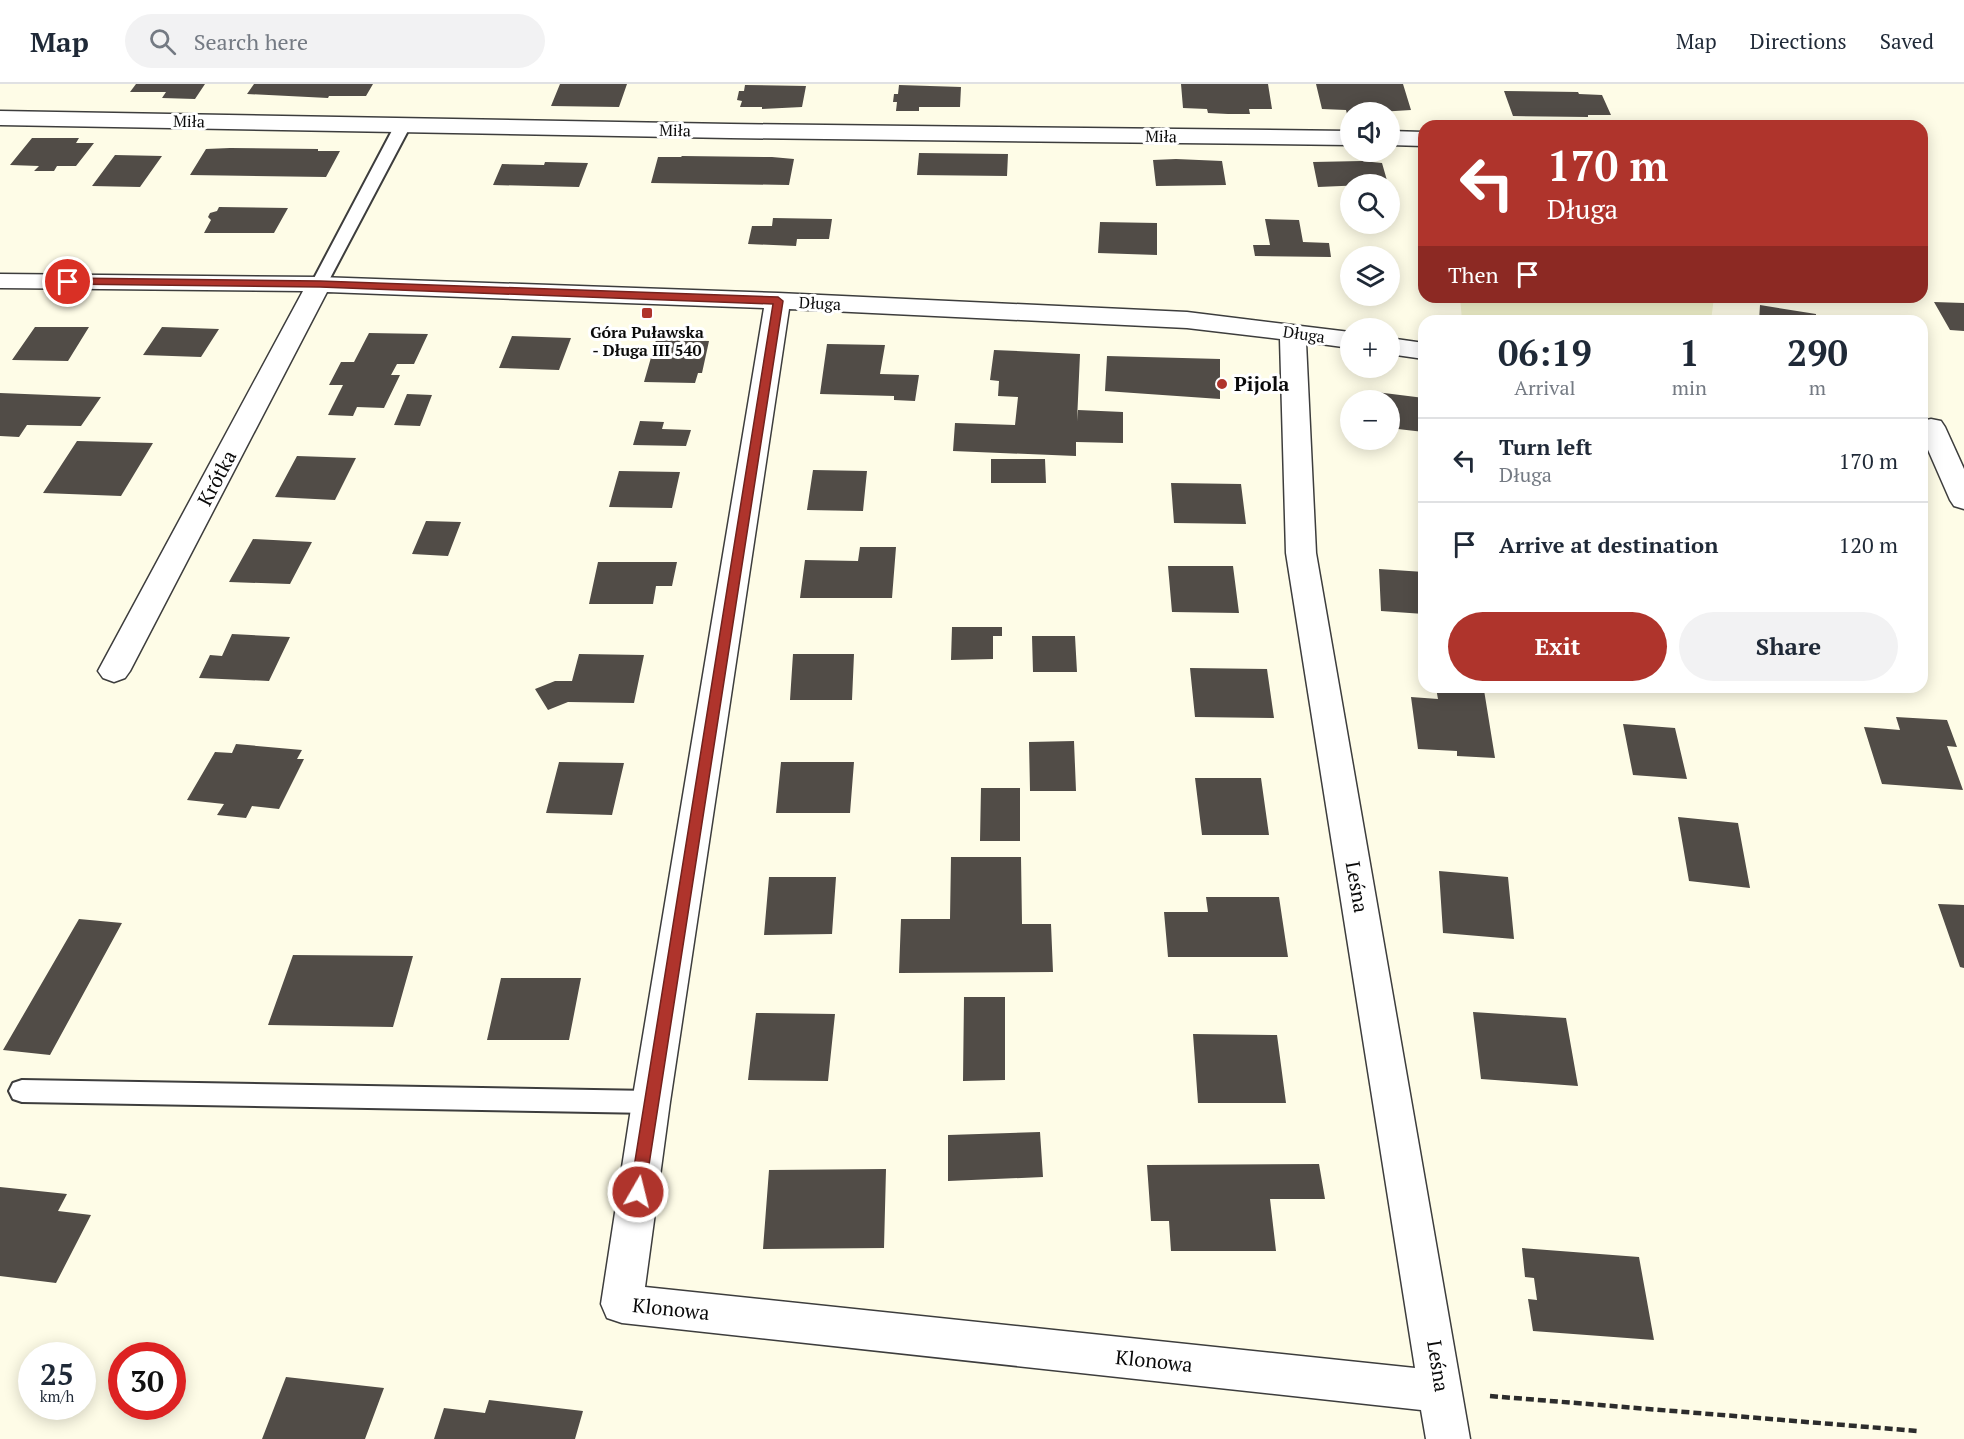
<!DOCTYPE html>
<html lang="en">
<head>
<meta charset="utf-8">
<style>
	:root { --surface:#fff; --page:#f2f2f3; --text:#1f2937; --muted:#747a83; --line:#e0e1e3; --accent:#af342c }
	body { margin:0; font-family:"PT Serif",serif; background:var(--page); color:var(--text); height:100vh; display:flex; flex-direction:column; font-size:22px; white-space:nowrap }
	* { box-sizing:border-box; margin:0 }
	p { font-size:20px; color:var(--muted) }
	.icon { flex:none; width:33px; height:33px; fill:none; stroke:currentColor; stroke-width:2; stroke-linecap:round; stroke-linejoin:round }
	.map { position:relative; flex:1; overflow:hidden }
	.drawer { position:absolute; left:1418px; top:231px; width:510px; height:378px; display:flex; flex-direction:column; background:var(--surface); border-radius:18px; box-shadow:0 3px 15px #0003 }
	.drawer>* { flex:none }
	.guide { position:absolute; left:1418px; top:36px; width:510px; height:183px; border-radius:18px; box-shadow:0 3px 15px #0003; background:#af342c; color:#fff; overflow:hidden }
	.tools { position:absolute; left:1340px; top:18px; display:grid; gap:12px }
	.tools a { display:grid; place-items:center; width:60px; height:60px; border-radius:50%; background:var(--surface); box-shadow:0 3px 15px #0003; font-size:30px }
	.speed { position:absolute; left:18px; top:1258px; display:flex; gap:12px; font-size:30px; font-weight:700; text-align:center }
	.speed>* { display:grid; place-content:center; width:78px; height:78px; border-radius:50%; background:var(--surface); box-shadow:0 3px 15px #0003; line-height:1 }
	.speed small { font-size:15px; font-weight:400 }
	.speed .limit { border:9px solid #d22; background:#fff; color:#111 }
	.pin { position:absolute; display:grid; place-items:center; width:51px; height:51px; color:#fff; margin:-26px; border:3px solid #fff; border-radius:50%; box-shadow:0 2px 6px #0007 }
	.me { position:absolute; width:66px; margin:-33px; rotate:8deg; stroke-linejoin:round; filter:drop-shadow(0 0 4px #0008) }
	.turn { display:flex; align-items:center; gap:21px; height:126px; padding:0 30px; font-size:27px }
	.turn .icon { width:78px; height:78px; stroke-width:2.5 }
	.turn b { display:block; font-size:42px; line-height:51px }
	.then { display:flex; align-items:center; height:57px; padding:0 30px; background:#0003; gap:12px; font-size:22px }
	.eta { display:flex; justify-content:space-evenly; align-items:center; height:102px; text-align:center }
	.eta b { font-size:36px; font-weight:700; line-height:42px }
	.action { display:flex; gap:12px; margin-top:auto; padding:12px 30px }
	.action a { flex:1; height:69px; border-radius:36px; background:var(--accent); color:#fff; font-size:24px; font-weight:700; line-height:69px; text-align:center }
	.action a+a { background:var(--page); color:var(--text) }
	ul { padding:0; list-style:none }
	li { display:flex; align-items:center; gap:18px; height:84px; padding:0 30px; border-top:2px solid var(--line) }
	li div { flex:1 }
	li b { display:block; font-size:22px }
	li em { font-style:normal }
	header { display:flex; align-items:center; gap:36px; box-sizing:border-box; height:84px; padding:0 30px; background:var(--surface); border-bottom:2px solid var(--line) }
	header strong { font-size:28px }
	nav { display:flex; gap:33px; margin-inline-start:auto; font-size:21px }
	.search { width:420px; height:54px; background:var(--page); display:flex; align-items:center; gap:15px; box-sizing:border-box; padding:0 21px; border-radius:33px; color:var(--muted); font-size:22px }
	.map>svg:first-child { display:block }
</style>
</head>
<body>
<header>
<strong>Map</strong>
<div class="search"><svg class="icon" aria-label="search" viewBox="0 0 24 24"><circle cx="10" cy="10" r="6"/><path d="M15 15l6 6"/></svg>Search here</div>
<nav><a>Map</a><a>Directions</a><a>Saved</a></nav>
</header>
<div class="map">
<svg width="1964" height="1355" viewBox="0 0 1964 1355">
	<rect width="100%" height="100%" fill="#fefce7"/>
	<path fill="#f0f1ca" d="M1460 213H1714L1711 237H1469L1462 236Z"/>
	<path fill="#514c47" d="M136 0H205L195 15 162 14 166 8H130Z
		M254 0H373L366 12H329L328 14 247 10Z
		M560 0H627L619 23 551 22Z
		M1181 0H1268L1272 25H1249L1250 30H1228L1208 29 1207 25 1183 24Z
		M1316 0H1403L1411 26 1347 30 1346 26 1322 25Z
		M745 1 806 2 802 23 762 25V23H740L742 17 737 16 739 7H744Z
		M899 1 961 3 960 23H919V27H896L897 18H893L894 10H898Z
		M1504 7 1578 8 1579 10 1602 11 1611 31H1588V33L1513 32Z
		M32 54H79L76 59H94L76 82H57L54 87H34L39 82 10 81Z
		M230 64 318 65V67H340L326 93 190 91 206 65Z
		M919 69 1008 70 1007 92 917 91Z
		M115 71 162 72 140 103 92 102Z
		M682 72 772 73 794 75 789 101 651 99 658 73H681Z
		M1176 75 1222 77 1226 101 1156 102 1153 76Z
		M1362 77 1382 79 1388 100 1318 103 1313 78Z
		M545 78 588 79 579 103 493 101 502 80 544 81Z
		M219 123 288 124 274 149H204L211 136 208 133 210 129 217 127Z
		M773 134 832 135 829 155H797L796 162 748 160 752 142H772Z
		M1265 135 1299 136 1303 158 1329 159 1331 173 1255 172 1253 161H1270Z
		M1100 138 1157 139V171L1098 169Z
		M1934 218 1964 219V247L1950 246Z
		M1760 221 1816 230V237H1759Z
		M35 243H89L68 277 12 276Z
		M162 243 219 245 201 273 143 271Z
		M369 249 428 250 414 280H397L391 291H400L384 324 357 323 353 332 328 331 343 301H329L341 278H354Z
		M512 252 571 254 559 286 499 284Z
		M656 256 709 257 702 289H698L695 299 644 298Z
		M827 260 885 261 880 290 919 291 915 317 894 316V312L820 310Z
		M994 266 1080 270 1077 337 1078 326 1123 328V359L1076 358V372L953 367 955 339 1015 341 1018 313 998 312 999 297 990 296Z
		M1107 272 1220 275V315L1105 307Z
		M1368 307 1424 314V348L1389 344V316H1367Z
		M0 309 74 312 101 313 81 342 27 341 19 353 0 352Z
		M407 310 432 311 420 342 394 341Z
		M640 337 664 338 662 345 691 346 686 362 633 361Z
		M77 357 153 359 121 412 43 409Z
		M297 372 356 374 335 416 275 413Z
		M991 375H1045L1046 399H991Z
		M813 386 867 387 863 427 807 426Z
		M619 387 680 388 672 424 609 423Z
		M1171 399 1241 400 1246 440 1174 439Z
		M426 437 461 438 448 472 412 470Z
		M253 455 312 458 290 500 229 498Z
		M860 463H896L892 514H800L805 476 858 477Z
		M598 478H677L672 502H656L653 520H589Z
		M1168 482H1233L1239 529 1172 528Z
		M1379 485 1424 488V530L1381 527Z
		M952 543H1002V552H993V575L951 576Z
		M232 550 290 553 269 597 199 594 210 571 222 572Z
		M1032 552H1075L1077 588H1033Z
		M579 570 644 571 634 619 568 618 548 626 535 605 555 597H572Z
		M793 570H854L852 616H790Z
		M1190 584 1267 585 1274 634 1195 633Z
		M1436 604 1484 606 1495 674 1457 672V667L1418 665 1411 613 1438 615Z
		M1896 633 1947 636 1957 663 1947 662 1963 706 1882 700 1864 643 1900 646Z
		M1623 640 1675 644 1687 695 1633 691Z
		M1074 657 1076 707H1030L1029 658Z
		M236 660 302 666 297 675H304L279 725 252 722 246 734 217 731 224 720 187 716 215 668 232 669Z
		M559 678 624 679 612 731 546 729Z
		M781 678H854L850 729H776Z
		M1195 694H1261L1269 751H1202Z
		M981 704H1020V757H980Z
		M1678 733 1738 739 1750 804 1689 797Z
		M951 773H1021L1022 840H1051L1053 888 899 889 901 835H950Z
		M1439 787 1508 793 1514 855 1443 849Z
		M769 793H836L832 850 764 851Z
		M1206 813H1279L1288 873H1168L1164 828H1208Z
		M1938 820 1964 821V884L1960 883Z
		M79 835 122 839 50 971 3 966Z
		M293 871 413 872 393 943 268 941Z
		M501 894H581L569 956H487Z
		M964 913H1005V996L963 997Z
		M1473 928 1566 934 1578 1002 1481 995Z
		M756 929 835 930 828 997 748 996Z
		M1193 950 1277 951 1286 1019H1198Z
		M1040 1048 1043 1093 948 1097V1051Z
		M1319 1080 1325 1115H1270L1276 1167H1171L1169 1137H1151L1147 1081Z
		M886 1085 884 1164 763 1165 769 1086Z
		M0 1103 67 1110 58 1127 91 1131 56 1199 0 1192Z
		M1522 1164 1639 1173 1654 1256 1533 1247 1528 1215 1537 1216 1534 1194 1525 1193Z
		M286 1293 384 1304 365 1355H262Z
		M489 1316 583 1327 575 1355H434L444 1324 485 1329Z"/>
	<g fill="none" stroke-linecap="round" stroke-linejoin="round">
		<defs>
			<path id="lane" d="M403 36 411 41 327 200 325 204H313L311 200 395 41Z
				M22 996 651 1007 660 1010 664 1018 660 1026 651 1029 22 1018 13 1015 9 1007 13 999Z"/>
			<path id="street" d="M0 27 730 40 1350 47V61L730 54 0 41Z
				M1389 47 1424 48V62L1389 61Z
				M0 190 319 193 778 209 1187 228 1350 248V264L1306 258 1316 469 1470 1355H1426L1421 1326 622 1239 607 1234 601 1220 632 1018 764 224 327 208 130 587 125 594 114 598 103 594 98 587 303 207 0 204ZM789 225 1187 244 1280 255 1286 469 1415 1284 645 1203 670 1018Z
				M1389 254 1424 259V275L1389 270Z
				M1931 335 1941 337 1945 343 1964 385V425L1954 422 1950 416 1922 352V337Z"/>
		</defs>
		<use href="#lane" stroke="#3d3d3d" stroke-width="4"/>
		<use href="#street" stroke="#3d3d3d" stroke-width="3"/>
		<path stroke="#2c2c2c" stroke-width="4.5" stroke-dasharray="8 4" stroke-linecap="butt" d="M1490 1312 1917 1347"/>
		<use href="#lane" fill="#fff" fill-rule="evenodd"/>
		<use href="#street" fill="#fff" fill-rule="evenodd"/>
	</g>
	<path fill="#af342c" stroke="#72221d" stroke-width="1.5" d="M68 194 320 197 778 213 783 217 644 1113 638 1115 632 1113 630 1108 773 220 320 203 65 200 63 198Z"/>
	<g fill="#af342c" stroke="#fff" stroke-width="2">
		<rect x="641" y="223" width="12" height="12" rx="3"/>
		<circle cx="1222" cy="300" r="6"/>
	</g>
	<g text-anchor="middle" stroke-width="6" stroke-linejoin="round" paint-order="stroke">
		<g font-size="16" fill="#0a0a0a" stroke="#fff">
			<text transform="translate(189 37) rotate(1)" y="6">Miła</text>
			<text transform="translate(675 46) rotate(1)" y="6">Miła</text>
			<text transform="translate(1161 52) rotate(1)" y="6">Miła</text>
			<text transform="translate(820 219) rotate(3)" y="6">Długa</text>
			<text transform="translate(1304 250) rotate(8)" y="6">Długa</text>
		</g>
		<g font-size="16" font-weight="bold" fill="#0a0a0a" stroke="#fff">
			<text x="647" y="254">Góra Puławska<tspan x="647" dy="18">- Długa III 540</tspan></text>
		</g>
		<g font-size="20" font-weight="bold" fill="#0a0a0a" stroke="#fff" text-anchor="start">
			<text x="1234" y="307">Pijola</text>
		</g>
		<g font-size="20" fill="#0a0a0a" stroke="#fff">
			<text transform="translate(217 394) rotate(-62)" y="7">Krótka</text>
			<text transform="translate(1357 803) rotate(80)" y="7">Leśna</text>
			<text transform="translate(671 1225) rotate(6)" y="7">Klonowa</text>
			<text transform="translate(1154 1277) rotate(6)" y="7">Klonowa</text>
			<text transform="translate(1438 1282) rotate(81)" y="7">Leśna</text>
		</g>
	</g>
</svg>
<div class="tools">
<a><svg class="icon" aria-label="sound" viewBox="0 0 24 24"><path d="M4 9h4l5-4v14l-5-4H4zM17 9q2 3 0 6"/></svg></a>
<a><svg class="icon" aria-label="search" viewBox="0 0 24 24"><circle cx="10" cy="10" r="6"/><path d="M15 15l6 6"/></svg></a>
<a><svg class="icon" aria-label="layers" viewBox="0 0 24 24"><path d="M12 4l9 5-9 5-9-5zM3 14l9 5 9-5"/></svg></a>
<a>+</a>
<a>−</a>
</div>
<div class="speed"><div>25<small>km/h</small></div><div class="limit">30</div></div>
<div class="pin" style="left:68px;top:198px;background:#d93025"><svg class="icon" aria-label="arrive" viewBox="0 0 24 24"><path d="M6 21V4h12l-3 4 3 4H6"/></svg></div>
<svg class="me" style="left:638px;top:1108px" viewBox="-20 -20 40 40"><circle r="17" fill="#af342c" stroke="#fff" stroke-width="3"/><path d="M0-11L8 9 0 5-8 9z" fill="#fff"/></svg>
<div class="guide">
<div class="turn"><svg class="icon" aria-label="left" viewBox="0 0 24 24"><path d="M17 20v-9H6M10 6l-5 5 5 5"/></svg><div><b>170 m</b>Długa</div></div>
<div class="then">Then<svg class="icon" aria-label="arrive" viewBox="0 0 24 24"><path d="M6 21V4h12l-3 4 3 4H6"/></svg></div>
</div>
<section class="drawer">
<div class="eta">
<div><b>06:19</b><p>Arrival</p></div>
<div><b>1</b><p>min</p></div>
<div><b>290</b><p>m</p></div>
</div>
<ul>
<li><svg class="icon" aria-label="left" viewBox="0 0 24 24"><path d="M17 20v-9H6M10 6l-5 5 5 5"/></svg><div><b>Turn left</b><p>Długa</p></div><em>170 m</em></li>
<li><svg class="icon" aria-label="arrive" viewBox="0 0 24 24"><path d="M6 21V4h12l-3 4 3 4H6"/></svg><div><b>Arrive at destination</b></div><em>120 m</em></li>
</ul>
<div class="action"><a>Exit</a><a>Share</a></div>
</section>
</div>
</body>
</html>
